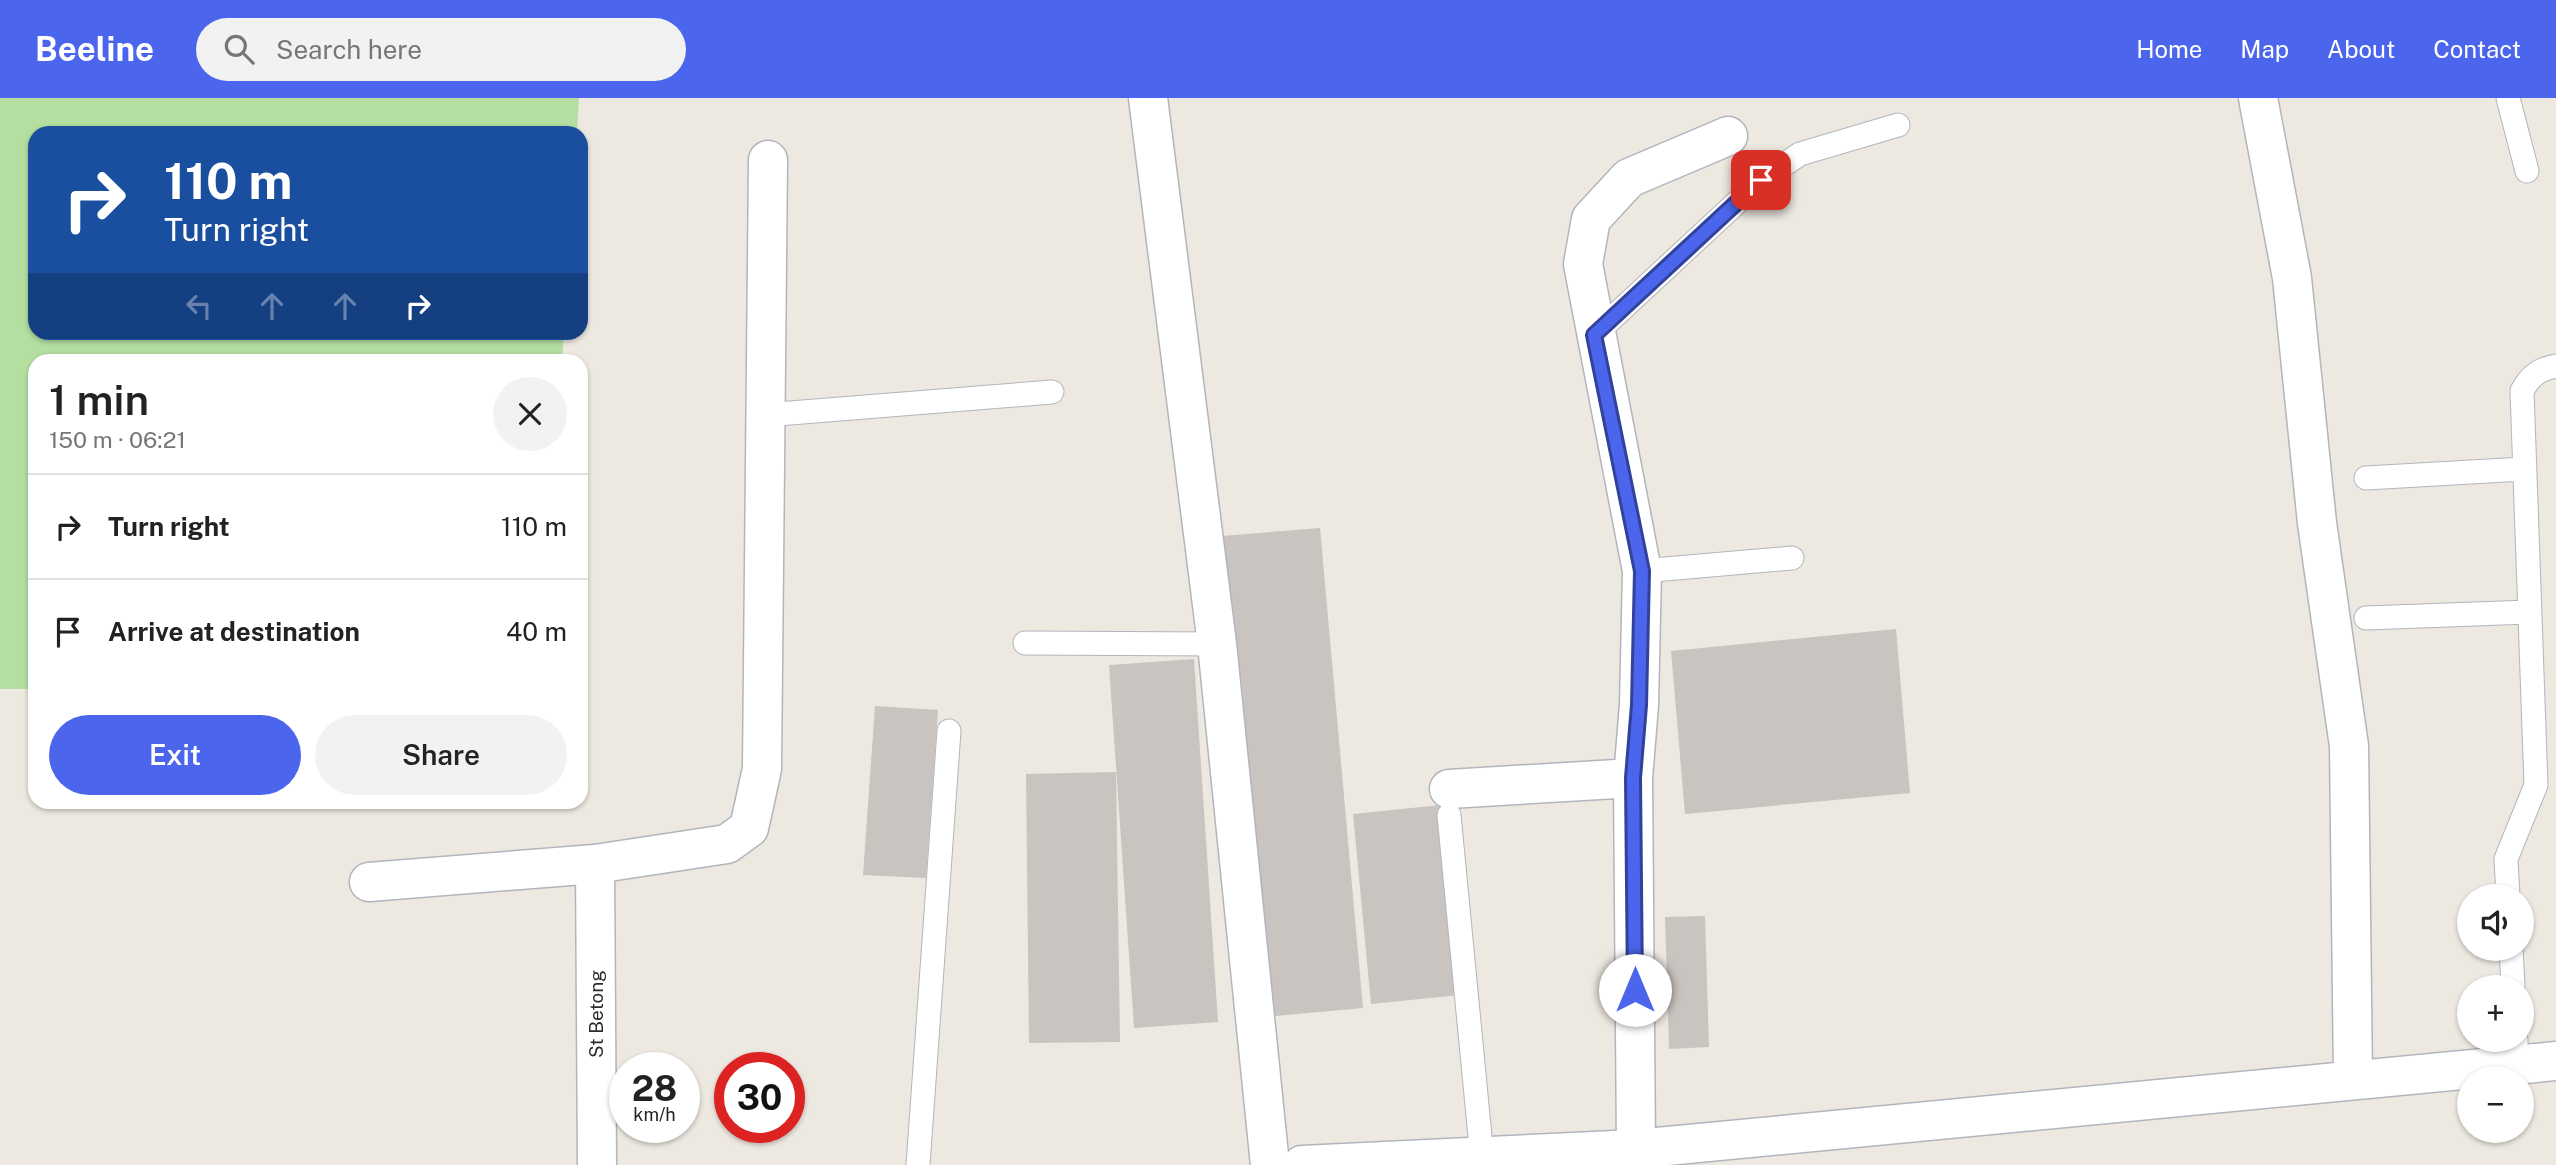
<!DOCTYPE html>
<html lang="en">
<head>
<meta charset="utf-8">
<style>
	:root { --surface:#fff; --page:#f2f2f2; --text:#222; --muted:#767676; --line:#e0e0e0; --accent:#4c65ed }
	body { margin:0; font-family:"Public Sans",sans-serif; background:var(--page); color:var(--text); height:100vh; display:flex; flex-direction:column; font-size:26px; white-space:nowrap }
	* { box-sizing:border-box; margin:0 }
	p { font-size:23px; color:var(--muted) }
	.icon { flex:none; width:38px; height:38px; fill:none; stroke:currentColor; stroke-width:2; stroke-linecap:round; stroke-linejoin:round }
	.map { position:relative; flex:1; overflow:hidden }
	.drawer { position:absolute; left:28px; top:256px; width:560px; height:455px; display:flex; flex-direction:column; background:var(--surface); border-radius:21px; box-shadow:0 2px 5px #0004 }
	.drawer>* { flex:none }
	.top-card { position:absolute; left:28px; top:28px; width:560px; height:214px; border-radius:21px; box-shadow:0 2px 5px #0004; background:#1a4fa0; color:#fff; overflow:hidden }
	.controls { position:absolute; left:2457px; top:786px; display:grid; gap:14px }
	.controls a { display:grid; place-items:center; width:77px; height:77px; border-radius:50%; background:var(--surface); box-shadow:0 2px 5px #0004; font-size:35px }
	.speed { position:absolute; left:609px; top:954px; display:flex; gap:14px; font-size:35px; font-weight:700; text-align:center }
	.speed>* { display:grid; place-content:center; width:91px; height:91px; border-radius:50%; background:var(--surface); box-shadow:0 2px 5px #0004; line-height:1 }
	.speed small { font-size:18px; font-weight:400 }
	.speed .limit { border:10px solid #d22; background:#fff; color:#111 }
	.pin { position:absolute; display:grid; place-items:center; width:60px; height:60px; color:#fff; margin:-30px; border-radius:14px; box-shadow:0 4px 10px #0006 }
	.me { position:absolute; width:77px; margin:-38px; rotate:0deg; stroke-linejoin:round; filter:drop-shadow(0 0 5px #0008) }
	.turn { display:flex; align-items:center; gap:24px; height:147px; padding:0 21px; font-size:32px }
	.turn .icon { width:91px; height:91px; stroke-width:2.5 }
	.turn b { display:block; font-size:49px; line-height:60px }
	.lanes { display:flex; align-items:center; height:66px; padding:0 21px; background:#0003; justify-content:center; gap:35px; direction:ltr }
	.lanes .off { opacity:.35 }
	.round { display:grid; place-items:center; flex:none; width:74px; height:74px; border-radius:37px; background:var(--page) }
	.summary { display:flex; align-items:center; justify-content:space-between; height:119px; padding:0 21px }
	h1 { font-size:42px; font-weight:600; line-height:52px }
	.action { display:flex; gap:14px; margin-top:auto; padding:14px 21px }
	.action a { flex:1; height:80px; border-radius:42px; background:var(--accent); color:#fff; font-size:28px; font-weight:600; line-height:80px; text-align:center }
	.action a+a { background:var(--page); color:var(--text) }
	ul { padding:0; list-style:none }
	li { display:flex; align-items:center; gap:21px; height:105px; padding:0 21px; border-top:2px solid var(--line) }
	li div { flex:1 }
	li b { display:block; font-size:26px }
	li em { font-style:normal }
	header { display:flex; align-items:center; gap:42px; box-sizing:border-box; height:98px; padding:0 35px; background:var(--accent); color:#fff }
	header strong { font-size:33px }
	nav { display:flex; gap:38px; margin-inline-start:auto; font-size:24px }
	.search { width:490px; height:63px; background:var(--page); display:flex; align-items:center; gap:18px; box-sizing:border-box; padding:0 24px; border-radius:38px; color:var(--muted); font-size:26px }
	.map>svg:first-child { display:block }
</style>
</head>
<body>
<header>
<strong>Beeline</strong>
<div class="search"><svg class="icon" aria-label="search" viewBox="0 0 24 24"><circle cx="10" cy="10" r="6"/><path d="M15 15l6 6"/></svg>Search here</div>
<nav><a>Home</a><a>Map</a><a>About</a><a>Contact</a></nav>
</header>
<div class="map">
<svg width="2556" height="1067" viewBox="0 0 2556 1067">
	<rect width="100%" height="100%" fill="#ede8e0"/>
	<path fill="#b4dfa1" d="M0 0H579L577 35H35V234L564 235 562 262H35V591H0Z"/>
	<path fill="#c9c4bf" d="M1320 430 1363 910 1265 919 1222 438Z
		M1896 531 1910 695 1685 716 1671 553Z
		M1194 561 1218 924 1134 930 1109 567Z
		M875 608 938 612 926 780 863 777Z
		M1116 674 1120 944 1029 945 1026 676Z
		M1441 707 1459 897 1371 906 1353 716Z
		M1705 818 1709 949 1669 951 1665 819Z"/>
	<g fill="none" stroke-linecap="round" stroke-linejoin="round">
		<defs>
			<path id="service" d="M2508 0 2527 73
				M1594 237 1761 82 1800 56 1898 27
				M765 317 1052 294
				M2366 380 2523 371
				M1642 473 1792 460
				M2366 520 2529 514
				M1025 545 1217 546
				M1449 717 1482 1059
				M2508 798 2506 761 2536 687 2522 293C2530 278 2539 271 2556 268
				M2511 850 2513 889
				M2516 942V967
				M918 1067 949 633"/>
			<path id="minor" d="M1148 0 1217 546 1270 1067
				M2258 0 2292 180 2317 425 2349 648 2353 981
				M1728 38 1629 80 1591 121 1583 166 1642 473 1639 607 1633 680 1636 1051 2556 963
				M1449 691 1633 680
				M595 766 597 1067
				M369 784 595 766 727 746 749 730 762 671 768 62"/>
			<path id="tertiary" d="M1302 1067 1636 1051 1637 1067"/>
		</defs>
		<use href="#service" stroke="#b3b5be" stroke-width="25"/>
		<use href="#minor" stroke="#b3b5be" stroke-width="41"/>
		<use href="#tertiary" stroke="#b3b5be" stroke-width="41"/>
		<use href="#service" stroke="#fff" stroke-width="23"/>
		<use href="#minor" stroke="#fff" stroke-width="38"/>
		<use href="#tertiary" stroke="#fff" stroke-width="38"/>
	</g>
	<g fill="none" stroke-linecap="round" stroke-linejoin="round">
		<defs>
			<path id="route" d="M1635 892 1633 680 1639 607 1642 473 1594 237 1761 82"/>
		</defs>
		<use href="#route" stroke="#31429a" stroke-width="18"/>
		<use href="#route" stroke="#4c65ed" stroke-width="12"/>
	</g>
	<g text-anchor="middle" stroke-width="5" stroke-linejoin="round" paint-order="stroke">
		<g font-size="19" fill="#2c2c2c" stroke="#fff">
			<text transform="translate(596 916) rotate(-90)" y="7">St Betong</text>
		</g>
	</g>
</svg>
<div class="controls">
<a><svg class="icon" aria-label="sound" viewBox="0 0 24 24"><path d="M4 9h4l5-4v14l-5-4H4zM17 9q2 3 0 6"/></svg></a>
<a>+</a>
<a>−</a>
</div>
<div class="speed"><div>28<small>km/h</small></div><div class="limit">30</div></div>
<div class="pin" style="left:1761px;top:82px;background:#d93025"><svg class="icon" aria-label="arrive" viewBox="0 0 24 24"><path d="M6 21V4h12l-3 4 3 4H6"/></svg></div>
<svg class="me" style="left:1635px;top:892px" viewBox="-20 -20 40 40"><circle r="19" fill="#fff"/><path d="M0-13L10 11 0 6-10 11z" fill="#4c65ed"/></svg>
<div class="top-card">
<div class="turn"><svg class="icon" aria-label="right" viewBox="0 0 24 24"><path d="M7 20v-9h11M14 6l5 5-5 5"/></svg><div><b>110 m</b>Turn right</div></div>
<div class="lanes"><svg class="icon off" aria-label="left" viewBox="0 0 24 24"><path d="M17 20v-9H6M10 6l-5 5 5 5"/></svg><svg class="icon off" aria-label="ahead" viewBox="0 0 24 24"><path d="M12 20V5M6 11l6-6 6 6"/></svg><svg class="icon off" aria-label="ahead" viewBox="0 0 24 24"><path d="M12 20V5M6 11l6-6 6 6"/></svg><svg class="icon" aria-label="right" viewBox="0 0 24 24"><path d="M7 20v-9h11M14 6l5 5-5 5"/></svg></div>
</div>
<section class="drawer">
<div class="summary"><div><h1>1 min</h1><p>150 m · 06:21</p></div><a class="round"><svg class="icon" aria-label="close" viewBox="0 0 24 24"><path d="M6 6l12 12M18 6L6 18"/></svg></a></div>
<ul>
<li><svg class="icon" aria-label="right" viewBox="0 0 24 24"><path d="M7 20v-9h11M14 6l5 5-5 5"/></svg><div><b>Turn right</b></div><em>110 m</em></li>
<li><svg class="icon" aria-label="arrive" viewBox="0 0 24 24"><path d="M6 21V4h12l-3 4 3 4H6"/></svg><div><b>Arrive at destination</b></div><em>40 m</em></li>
</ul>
<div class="action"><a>Exit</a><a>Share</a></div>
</section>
</div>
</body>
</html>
